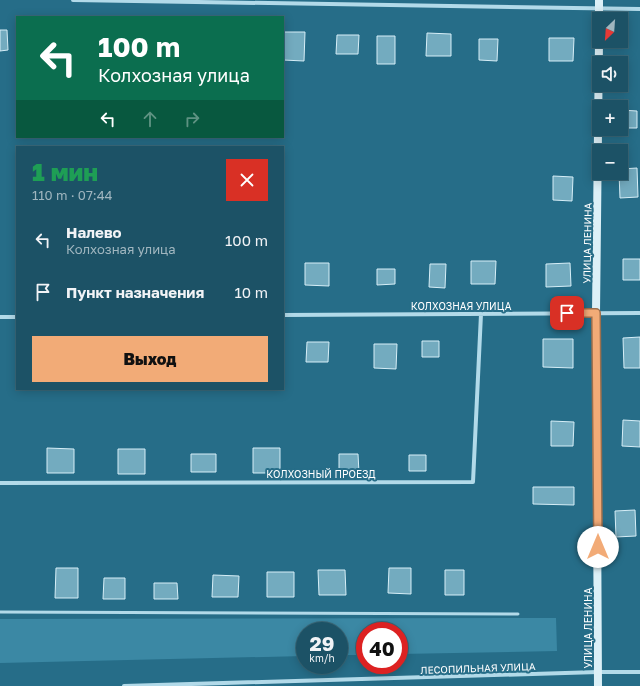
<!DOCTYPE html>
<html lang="ru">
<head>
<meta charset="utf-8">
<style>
	:root { --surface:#1c5266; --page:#25586c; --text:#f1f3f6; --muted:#a0b6bf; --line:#3a697a; --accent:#f2ab77 }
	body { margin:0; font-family:"Golos Text",sans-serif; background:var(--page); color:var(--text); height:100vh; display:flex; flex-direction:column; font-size:15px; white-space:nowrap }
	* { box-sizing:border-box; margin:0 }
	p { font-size:13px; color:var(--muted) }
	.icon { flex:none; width:22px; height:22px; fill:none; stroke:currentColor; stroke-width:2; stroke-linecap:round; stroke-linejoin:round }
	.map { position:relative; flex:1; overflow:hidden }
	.panel { position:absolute; left:16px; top:146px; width:268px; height:244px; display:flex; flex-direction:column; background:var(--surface); border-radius:0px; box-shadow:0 2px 10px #0003,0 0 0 1px var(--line) }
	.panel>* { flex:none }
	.guide { position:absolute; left:16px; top:16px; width:268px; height:122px; border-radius:0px; box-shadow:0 2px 10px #0003,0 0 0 1px var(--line); background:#0b6e4f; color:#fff; overflow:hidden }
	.needle { width:26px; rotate:205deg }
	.fabs { position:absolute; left:592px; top:12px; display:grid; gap:8px }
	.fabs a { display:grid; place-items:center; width:36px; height:36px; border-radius:0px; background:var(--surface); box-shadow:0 2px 10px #0003,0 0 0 1px var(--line); font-size:20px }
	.speed { position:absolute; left:296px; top:622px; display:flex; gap:8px; font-size:20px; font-weight:700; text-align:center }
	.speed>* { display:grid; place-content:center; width:52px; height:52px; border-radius:50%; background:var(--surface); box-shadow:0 2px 10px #0003,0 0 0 1px var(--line); line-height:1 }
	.speed small { font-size:10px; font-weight:400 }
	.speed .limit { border:6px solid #d22; background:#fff; color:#111 }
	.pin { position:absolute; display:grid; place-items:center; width:34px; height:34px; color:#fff; margin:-17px; border-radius:8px; box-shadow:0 2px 6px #0006 }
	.me { position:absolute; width:44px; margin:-22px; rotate:0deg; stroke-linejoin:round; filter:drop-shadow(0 0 3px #0008) }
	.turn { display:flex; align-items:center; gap:14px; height:84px; padding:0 16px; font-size:18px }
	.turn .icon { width:52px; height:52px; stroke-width:2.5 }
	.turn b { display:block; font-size:28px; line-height:34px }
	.lanes { display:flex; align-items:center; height:38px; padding:0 16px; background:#0003; justify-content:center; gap:20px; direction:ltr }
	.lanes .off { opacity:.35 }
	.round { display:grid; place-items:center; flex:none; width:42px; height:42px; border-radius:0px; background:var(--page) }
	.summary { display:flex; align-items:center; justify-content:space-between; height:68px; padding:0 16px }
	h1 { font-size:24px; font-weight:800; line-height:30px; color:#1e9e55 }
	.button { display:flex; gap:8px; margin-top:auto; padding:8px 16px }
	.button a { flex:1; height:46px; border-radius:0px; background:var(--accent); color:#111; font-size:16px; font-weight:800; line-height:46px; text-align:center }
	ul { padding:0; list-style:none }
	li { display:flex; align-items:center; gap:12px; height:52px; padding:0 16px }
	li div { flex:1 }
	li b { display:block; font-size:15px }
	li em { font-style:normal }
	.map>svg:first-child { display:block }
</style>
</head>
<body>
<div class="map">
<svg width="640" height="686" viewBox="0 0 640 686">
	<rect width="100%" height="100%" fill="#266d88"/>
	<path fill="#3b88a4" d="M556 618 557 651 399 654V631H365V655H339V631H305V656L0 663V619Z"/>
	<path fill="#73abbf" stroke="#d6eef7" d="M0 30H7L8 50 0 51Z
		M284 32H305L304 61 283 60Z
		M427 33 451 34V56H426Z
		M337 35H359L358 54H336Z
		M377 36H395V64H377Z
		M549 38H574L573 61H549Z
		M479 39H498L497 61 479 60Z
		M621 110 637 111V128H621Z
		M637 168 638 197 620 198 619 173H621V169Z
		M553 176 573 177 572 201 553 200Z
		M623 259H640V280H623Z
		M471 261H496L495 284H471Z
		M305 263H329V286L305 285Z
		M570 263 571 286 546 287V264Z
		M430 264H446L445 288 429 287Z
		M377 269H395V284L377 285Z
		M640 337V368H624L623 338Z
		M543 339H573V368L543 367Z
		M422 341H439V357H422Z
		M307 342H329L328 362H306Z
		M374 344H397L396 369 374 368Z
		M623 420 640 421V447L622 446Z
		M551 421 574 422 573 446H551Z
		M47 448 74 449V473H47Z
		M253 448H280V473H253Z
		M118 449H145V474H118Z
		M191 454H216V472H191Z
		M339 454H358L359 473H339Z
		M409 455H426V471H409Z
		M533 487H574V505L533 504Z
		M635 510 636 536 616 537 615 511Z
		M56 568H78V598H55Z
		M389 568H411V594L388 593Z
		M318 570H345L346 595H319Z
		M445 570H464V595H445Z
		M267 572H294V597H267Z
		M213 575 239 576 238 597H212Z
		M104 578H125V599H103Z
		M154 583H177L178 599H154Z"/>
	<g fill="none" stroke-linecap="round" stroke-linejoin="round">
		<path stroke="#b2dae9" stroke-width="3" d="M0 612 518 614"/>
		<path stroke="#b2dae9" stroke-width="4" d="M73 0 640 9
			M283 315 640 313
			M0 317H17
			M0 483 473 482 481 314
			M124 686 598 672H640"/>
		<path stroke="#dcf0f7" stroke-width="8" d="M599 0V19
			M598 686 596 313 599 41"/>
	</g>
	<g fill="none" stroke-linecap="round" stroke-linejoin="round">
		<defs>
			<path id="route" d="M567 313H596L598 547"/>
		</defs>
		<use href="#route" stroke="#9d6f4d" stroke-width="10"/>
		<use href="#route" stroke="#f2ab77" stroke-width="7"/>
	</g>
	<g text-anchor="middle" stroke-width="4" stroke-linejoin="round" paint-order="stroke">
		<g font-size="10" fill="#fff" stroke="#266d88">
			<text transform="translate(587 243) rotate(-89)" y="4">УЛИЦА ЛЕНИНА</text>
			<text x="461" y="310">КОЛХОЗНАЯ УЛИЦА</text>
			<text x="321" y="478">КОЛХОЗНЫЙ ПРОЕЗД</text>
			<text transform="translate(588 628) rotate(-90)" y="4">УЛИЦА ЛЕНИНА</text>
			<text transform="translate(478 668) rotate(-2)" y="4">ЛЕСОПИЛЬНАЯ УЛИЦА</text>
		</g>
	</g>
</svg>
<div class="fabs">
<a><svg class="needle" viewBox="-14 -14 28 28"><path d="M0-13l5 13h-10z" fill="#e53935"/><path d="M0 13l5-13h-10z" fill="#a0b6bf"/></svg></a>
<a><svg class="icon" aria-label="sound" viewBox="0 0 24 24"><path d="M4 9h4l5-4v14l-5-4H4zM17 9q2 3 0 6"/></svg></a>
<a>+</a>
<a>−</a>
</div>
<div class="speed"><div>29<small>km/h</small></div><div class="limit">40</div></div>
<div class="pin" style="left:567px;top:313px;background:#d93025"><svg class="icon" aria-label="arrive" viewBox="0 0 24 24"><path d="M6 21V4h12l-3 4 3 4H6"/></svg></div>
<svg class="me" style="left:598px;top:547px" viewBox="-20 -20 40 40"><circle r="19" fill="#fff"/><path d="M0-13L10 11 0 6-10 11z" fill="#f2ab77"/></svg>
<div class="guide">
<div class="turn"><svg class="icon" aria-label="left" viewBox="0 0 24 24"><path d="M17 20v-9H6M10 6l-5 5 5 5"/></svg><div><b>100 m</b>Колхозная улица</div></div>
<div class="lanes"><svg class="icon" aria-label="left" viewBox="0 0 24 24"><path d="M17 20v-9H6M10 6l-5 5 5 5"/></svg><svg class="icon off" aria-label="ahead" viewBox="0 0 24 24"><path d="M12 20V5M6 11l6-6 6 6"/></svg><svg class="icon off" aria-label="right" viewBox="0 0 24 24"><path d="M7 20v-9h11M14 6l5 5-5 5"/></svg></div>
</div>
<section class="panel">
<div class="summary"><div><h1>1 мин</h1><p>110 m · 07:44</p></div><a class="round" style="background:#d93025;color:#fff"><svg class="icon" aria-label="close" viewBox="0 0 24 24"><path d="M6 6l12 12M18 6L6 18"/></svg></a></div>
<ul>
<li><svg class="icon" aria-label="left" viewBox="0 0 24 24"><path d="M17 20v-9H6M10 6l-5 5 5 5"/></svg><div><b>Налево</b><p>Колхозная улица</p></div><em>100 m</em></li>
<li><svg class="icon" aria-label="arrive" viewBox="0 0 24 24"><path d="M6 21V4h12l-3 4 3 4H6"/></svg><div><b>Пункт назначения</b></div><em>10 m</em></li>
</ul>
<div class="button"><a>Выход</a></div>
</section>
</div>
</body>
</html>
